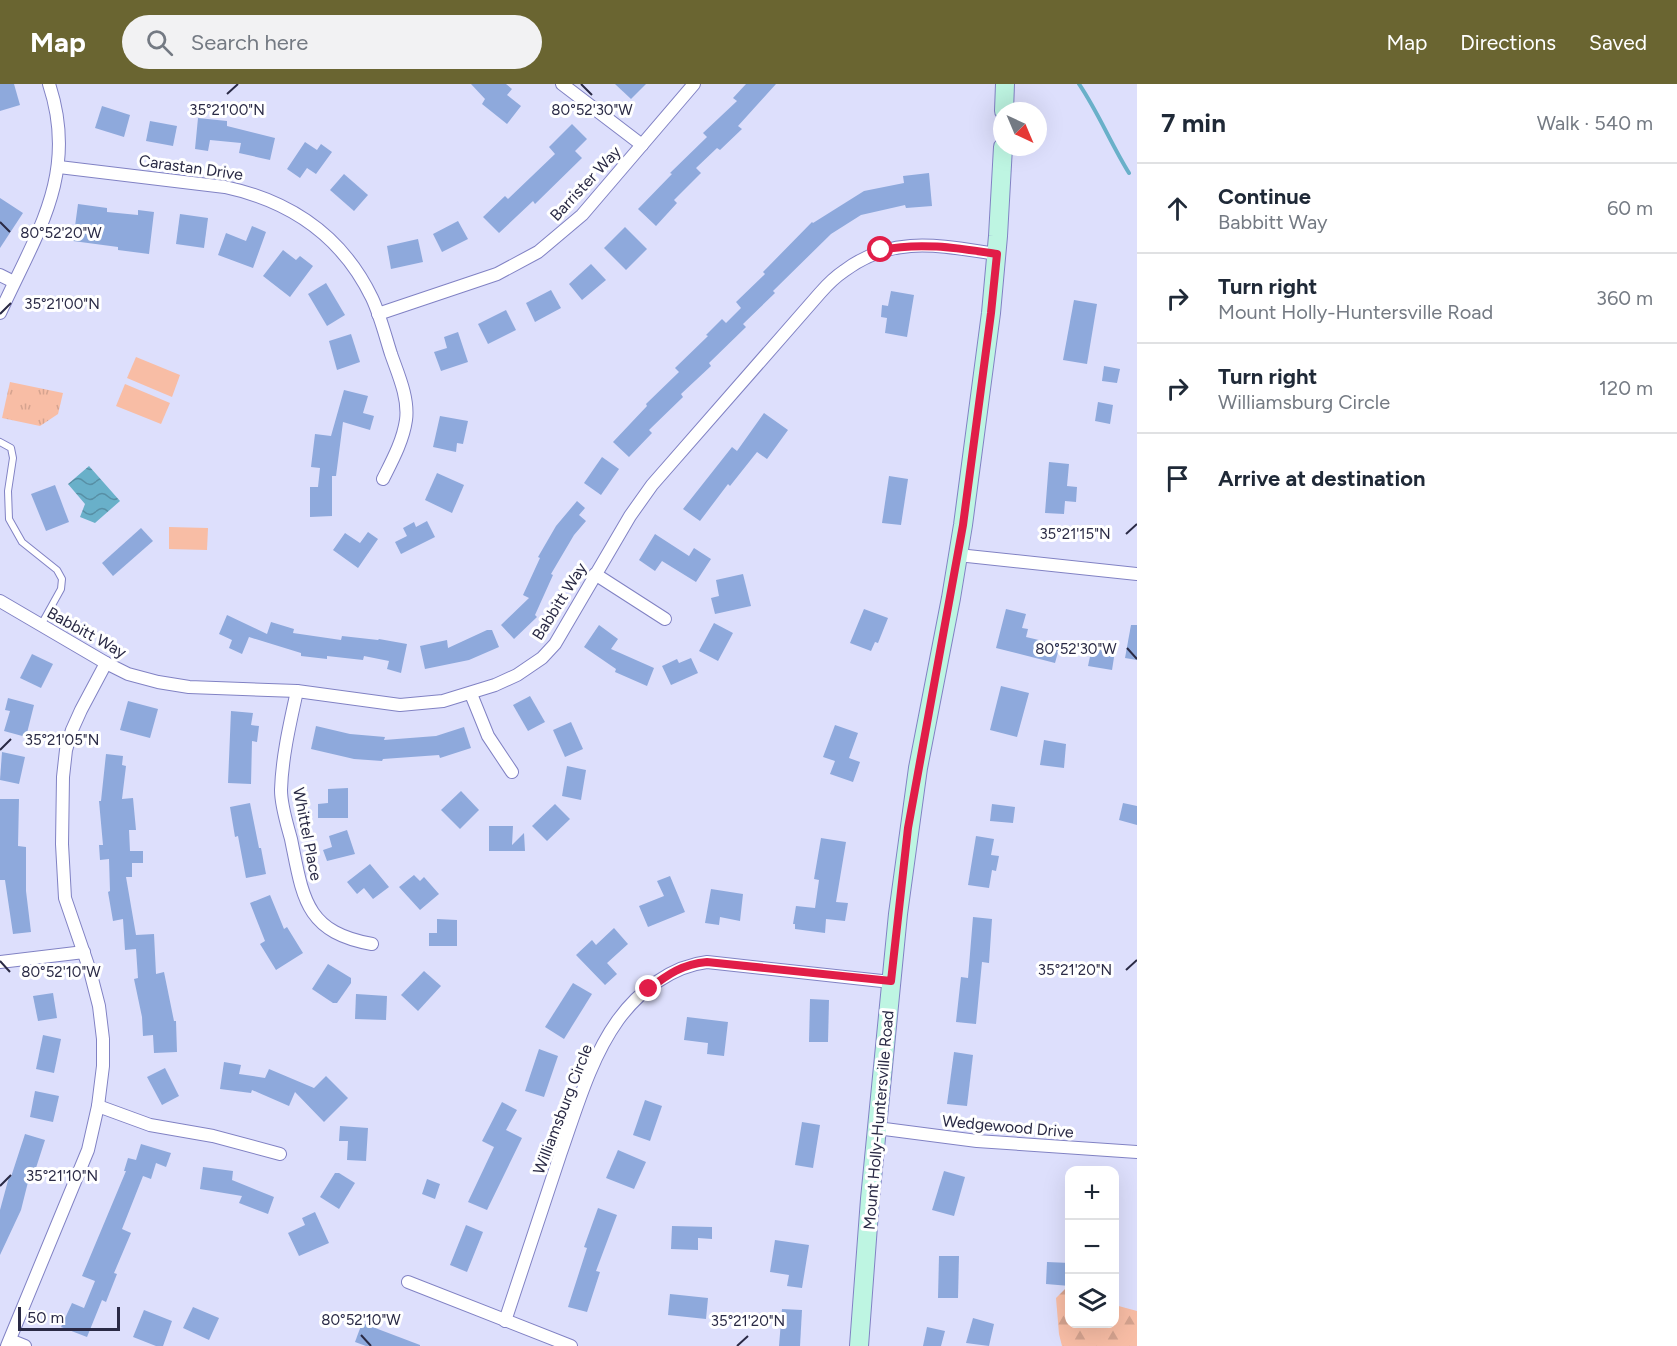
<!DOCTYPE html>
<html lang="en">
<head>
<meta charset="utf-8">
<style>
	:root { --surface:#fff; --page:#f2f2f3; --text:#1f2937; --muted:#747a83; --line:#e0e1e3; --accent:#6a6531 }
	body { margin:0; font-family:Figtree,sans-serif; background:var(--page); color:var(--text) }
	.controls { position:absolute; right:18px; bottom:18px; display:grid; overflow:hidden; border-radius:12px; box-shadow:0 6px 24px #0002 }
	.controls button { width:54px; height:54px; display:grid; place-items:center; padding:0; border:0; border-bottom:2px solid var(--line); background:var(--surface); color:var(--text); font:30px sans-serif }
	.compass { position:absolute; left:993px; top:18px; width:54px; height:54px; border-radius:50%; background:var(--surface); box-shadow:0 6px 24px #0002; rotate:136deg }
	.scale { position:absolute; left:18px; bottom:15px; width:102px; box-sizing:border-box; padding-left:6px; border:3px solid #2a2a45; border-top:0; font-size:16px; line-height:21px; white-space:nowrap; color:#2a2a45; -webkit-text-stroke:4px #fff; paint-order:stroke }
	.stop { position:absolute; width:18px; height:18px; margin:-14px; border:4px solid #e11d48; border-radius:50%; background:#fff }
	.stop.end { background:#e11d48; border-color:#fff; box-shadow:0 2px 6px #0008 }
	.list { margin:0; padding:0; list-style:none }
	h2 { display:flex; justify-content:space-between; align-items:center; height:78px; margin:0; padding:0 24px; font-size:26px }
	h2 small { font-size:20px; font-weight:400; color:var(--muted) }
	.list li { display:grid; grid-template-columns:39px 1fr auto; gap:18px; align-items:center; box-sizing:border-box; height:90px; padding:0 24px; border-top:2px solid var(--line) }
	.list b { display:block; font-size:22px; white-space:nowrap }
	.list p { margin:0; font-size:20px; white-space:nowrap; color:var(--muted) }
	.list em { font-size:20px; font-style:normal; color:var(--muted) }
	.icon { flex:none; width:33px; height:33px; fill:none; stroke:currentColor; stroke-width:2; stroke-linecap:round; stroke-linejoin:round }
	.map { position:relative; flex:none; width:1137px; height:1262px; overflow:hidden }
	header { display:flex; align-items:center; gap:36px; box-sizing:border-box; height:84px; padding:0 30px; background:var(--accent); color:#fff }
	header strong { font-size:28px }
	nav { display:flex; gap:33px; margin-inline-start:auto; font-size:21px }
	.search { width:420px; height:54px; background:var(--page); display:flex; align-items:center; gap:15px; box-sizing:border-box; padding:0 21px; border-radius:33px; color:var(--muted); font-size:22px }
	main { display:flex }
	aside { flex:1; background:var(--surface) }
	.map>svg:first-child { display:block }
	.forest { fill:url(#forest-firs) }
	.park { fill:url(#park-tufts) }
	.garden { fill:#f8bda5 }
	.water { fill:url(#water-waves) }
	.lines { fill:none; stroke-linecap:round; stroke-linejoin:round }
	.stream { stroke:#69b0c9; stroke-width:4 }
	.building { fill:#8ea9dc }
	.lane-casing { stroke:#8182c4; stroke-width:8 }
	.street-casing { stroke:#8182c4; stroke-width:14 }
	.secondary-casing { stroke:#8182c4; stroke-width:20 }
	.lane { stroke:#fff; stroke-width:6 }
	.street { stroke:#fff; stroke-width:12 }
	.secondary { stroke:#bef5e2; stroke-width:18 }
	.route { stroke:#e11d48; stroke-width:8 }
	.ticks { fill:none; stroke:#2a2a45; stroke-width:2 }
	.labels { text-anchor:middle; stroke-width:6; stroke-linejoin:round; paint-order:stroke }
	.street-label { font-size:16px; fill:#2a2a45; stroke:#fff }
	.ticks-label { font-size:15px; text-anchor:middle; fill:#2a2a45; stroke:#fff; stroke-width:6; stroke-linejoin:round; paint-order:stroke }
</style>
</head>
<body>
<header>
<strong>Map</strong>
<div class="search"><svg class="icon" aria-label="search" viewBox="0 0 24 24"><circle cx="10" cy="10" r="6"/><path d="M15 15l6 6"/></svg>Search here</div>
<nav><a>Map</a><a>Directions</a><a>Saved</a></nav>
</header>
<main>
<div class="map">
<svg width="1137" height="1262" viewBox="0 0 1137 1262">
	<defs>
		<pattern id="forest-firs" width="22" height="20" patternUnits="userSpaceOnUse" patternTransform="scale(1.5)"><rect width="22" height="20" fill="#f8bda5"/><path d="M5 1l3.5 6h-7zM16 11l3.5 6h-7z" fill="#d5a38f"/></pattern>
		<pattern id="park-tufts" width="24" height="20" patternUnits="userSpaceOnUse" patternTransform="scale(1.5)"><rect width="24" height="20" fill="#f8bda5"/><path d="M3 7l-1-3M5 7V3M7 7l1-3M15 17l-1-3M17 17v-4M19 17l1-3" fill="none" stroke="#d5a38f"/></pattern>
		<pattern id="water-waves" width="16" height="10" patternUnits="userSpaceOnUse" patternTransform="scale(1.5)"><rect width="16" height="10" fill="#69b0c9"/><path d="M0 5q4-4 8 0t8 0" fill="none" stroke="#578fa5"/></pattern>
	</defs>
	<rect width="100%" height="100%" fill="#dddffc"/>
	<polygon class="forest" points="1069,1201 1070,1240 1114,1240 1115,1221 1137,1227 1137,1262 1062,1262 1059,1250 1056,1214"/>
	<polygon class="park" points="10,298 63,309 58,330 40,342 2,334"/>
	<g class="garden">
		<polygon points="136,273 180,291 172,313 127,294"/>
		<polygon points="125,300 170,319 161,340 116,322"/>
		<polygon points="169,443 208,444 207,466 169,465"/>
	</g>
	<polygon class="water" points="89,382 120,417 95,439 80,433 85,420 68,400"/>
	<g class="lines">
		<path class="stream" d="M1079,0C1098,28 1111,60 1129,89"/>
	</g>
	<g class="building">
		<polygon points="0,0 14,0 20,21 0,27"/>
		<polygon points="471,0 506,0 512,5 507,11 521,22 507,40 482,20 485,15"/>
		<polygon points="615,0 646,0 631,15"/>
		<polygon points="746,0 776,0 738,42 742,45 720,66 717,64 696,84 701,89 674,116 677,119 656,142 638,125 672,90 670,89 707,53 703,49 737,17 733,14"/>
		<polygon points="102,22 130,31 124,53 95,44"/>
		<polygon points="198,34 227,37 227,42 275,54 270,76 239,69 241,59 210,56 208,67 195,65"/>
		<polygon points="150,37 177,42 173,62 146,57"/>
		<polygon points="572,40 587,55 575,67 582,74 535,120 533,117 499,149 483,133 505,112 508,115 555,70 549,63"/>
		<polygon points="305,58 317,66 321,60 332,68 316,90 307,84 300,94 287,85"/>
		<polygon points="929,89 932,122 906,124 905,121 861,131 831,150 773,207 775,209 743,240 746,243 709,279 711,282 681,310 683,313 649,346 652,349 629,373 613,358 647,322 646,320 679,288 675,284 708,252 706,251 722,235 726,239 741,224 736,218 765,190 763,188 812,138 813,139 864,107 904,99 903,92"/>
		<polygon points="344,90 368,111 354,127 330,106"/>
		<polygon points="0,114 23,129 0,164"/>
		<polygon points="78,120 107,124 107,128 138,131 138,126 154,128 149,170 118,166 118,163 73,157"/>
		<polygon points="180,130 208,134 204,164 176,160"/>
		<polygon points="458,137 468,155 442,168 433,150"/>
		<polygon points="252,142 266,148 253,184 218,171 226,149 246,157"/>
		<polygon points="625,143 647,165 626,186 604,164"/>
		<polygon points="418,155 423,178 391,185 387,162"/>
		<polygon points="283,166 296,176 300,172 313,182 290,213 263,192"/>
		<polygon points="591,180 606,196 582,216 569,200"/>
		<polygon points="326,199 345,231 327,242 308,210"/>
		<polygon points="551,206 561,224 535,238 526,219"/>
		<polygon points="891,207 914,211 907,253 885,249 887,234 881,233 882,221 888,222"/>
		<polygon points="1074,216 1097,220 1087,280 1063,276"/>
		<polygon points="506,226 516,246 488,260 478,240"/>
		<polygon points="458,248 468,278 441,287 434,268 447,264 444,253"/>
		<polygon points="351,250 360,278 337,286 329,257"/>
		<polygon points="1104,282 1120,285 1117,299 1102,297"/>
		<polygon points="344,306 368,312 363,329 374,332 370,346 343,338 336,392 332,392 332,432 310,433 310,403 318,403 320,384 311,383 315,350 331,352"/>
		<polygon points="1098,318 1113,321 1110,340 1095,337"/>
		<polygon points="764,329 788,346 767,375 757,368 730,402 728,400 700,437 683,425 732,363 737,367"/>
		<polygon points="440,332 468,337 463,360 457,359 456,368 433,363"/>
		<polygon points="602,373 619,385 601,411 584,399"/>
		<polygon points="1049,378 1069,380 1067,402 1077,403 1076,418 1065,417 1064,430 1045,429"/>
		<polygon points="437,389 464,401 452,429 425,416"/>
		<polygon points="889,392 908,395 901,441 882,439"/>
		<polygon points="55,401 69,438 46,447 31,410"/>
		<polygon points="577,417 585,424 579,431 586,437 574,451 551,490 553,491 535,531 537,533 514,555 501,541 529,514 523,511 540,474 538,473 556,442"/>
		<polygon points="427,437 435,453 401,470 395,458 407,452 403,444 414,438 416,443"/>
		<polygon points="141,444 153,457 113,492 102,479"/>
		<polygon points="368,448 378,455 358,484 333,466 345,449 360,459"/>
		<polygon points="655,450 689,472 694,464 711,475 696,498 662,477 655,487 639,476"/>
		<polygon points="743,490 751,522 715,530 711,514 719,512 716,496"/>
		<polygon points="864,525 888,534 878,559 875,558 871,567 850,559"/>
		<polygon points="1006,525 1026,530 1022,544 1028,545 1026,553 1060,561 1055,579 996,564"/>
		<polygon points="227,531 267,550 271,538 294,545 293,549 341,556 342,552 378,556 379,555 407,560 401,589 387,585 389,577 364,572 363,576 327,572 327,575 301,572 301,569 249,553 242,570 229,564 232,556 219,550"/>
		<polygon points="714,539 733,549 718,577 699,567"/>
		<polygon points="599,541 618,555 611,565 654,584 647,602 615,588 616,585 584,563"/>
		<polygon points="1131,541 1137,541 1137,576 1125,574"/>
		<polygon points="487,546 492,546 499,563 469,576 425,585 420,562 447,556 448,564"/>
		<polygon points="1092,563 1115,567 1112,586 1088,582"/>
		<polygon points="32,570 53,580 41,604 20,594"/>
		<polygon points="691,574 698,589 671,601 662,582 677,575 679,579"/>
		<polygon points="1001,602 1029,609 1017,653 990,646"/>
		<polygon points="530,612 545,638 528,647 513,621"/>
		<polygon points="8,614 34,621 26,653 4,647 10,627 5,626"/>
		<polygon points="128,617 158,625 150,654 120,646"/>
		<polygon points="231,627 253,629 251,641 259,642 257,658 252,657 251,700 228,699"/>
		<polygon points="571,638 583,665 565,673 553,646"/>
		<polygon points="835,641 858,649 849,674 860,678 853,698 830,690 835,677 823,673"/>
		<polygon points="316,642 350,650 385,653 384,656 436,652 464,643 471,664 440,674 439,671 383,675 382,677 354,675 311,665"/>
		<polygon points="1044,656 1066,660 1064,684 1040,681"/>
		<polygon points="2,668 25,673 19,700 0,696"/>
		<polygon points="106,670 123,672 122,681 126,682 122,715 133,714 136,746 129,746 130,767 143,767 143,779 132,779 132,793 126,793 136,851 154,850 156,890 164,888 174,937 176,937 177,968 154,969 153,951 143,952 142,933 134,895 138,894 136,865 125,866 123,835 113,837 108,808 110,807 109,775 100,776 99,761 103,761 99,717 101,717"/>
		<polygon points="567,682 586,686 581,716 562,712"/>
		<polygon points="348,704 348,734 318,734 318,720 328,719 328,705"/>
		<polygon points="461,707 479,726 460,745 441,726"/>
		<polygon points="0,715 19,715 18,762 26,763 26,807 31,848 13,850 5,796 0,796"/>
		<polygon points="250,719 259,764 261,764 266,790 246,794 238,752 235,753 230,723"/>
		<polygon points="1123,719 1137,722 1137,741 1119,736"/>
		<polygon points="555,720 570,735 547,757 532,742"/>
		<polygon points="992,720 1015,723 1013,739 990,737"/>
		<polygon points="489,742 513,742 512,761 524,749 525,767 489,767"/>
		<polygon points="347,746 355,770 327,777 323,766 332,763 329,752"/>
		<polygon points="976,752 994,755 991,771 999,772 996,787 992,786 989,804 968,801"/>
		<polygon points="821,754 846,758 836,818 848,819 845,837 826,835 825,849 795,845 795,840 793,840 796,822 815,824 819,796 814,795"/>
		<polygon points="370,780 389,803 373,815 364,804 357,810 347,798"/>
		<polygon points="414,791 420,797 424,793 439,810 420,826 399,803"/>
		<polygon points="670,792 685,828 648,843 639,822 664,812 657,797"/>
		<polygon points="711,805 743,810 740,837 720,833 719,841 705,839"/>
		<polygon points="270,811 284,845 287,843 303,869 276,886 260,860 265,857 250,819"/>
		<polygon points="973,833 992,835 989,879 982,878 976,940 956,938 961,893 968,894"/>
		<polygon points="437,835 457,836 457,862 429,862 429,849 437,849"/>
		<polygon points="614,844 628,860 607,879 617,890 605,901 576,871 592,856 596,861"/>
		<polygon points="328,880 351,894 351,899 337,919 333,919 312,905"/>
		<polygon points="424,887 441,902 418,927 401,911"/>
		<polygon points="573,899 592,910 564,955 545,943"/>
		<polygon points="53,909 57,934 38,937 33,912"/>
		<polygon points="356,910 387,912 386,936 355,935"/>
		<polygon points="810,915 829,916 828,958 809,958"/>
		<polygon points="687,933 728,938 724,972 707,970 708,959 684,956"/>
		<polygon points="43,951 61,955 54,989 36,985"/>
		<polygon points="539,965 558,972 544,1013 525,1007"/>
		<polygon points="954,968 973,971 967,1022 947,1020"/>
		<polygon points="224,978 241,981 239,990 265,994 269,985 314,1004 326,992 348,1014 324,1038 295,1008 289,1022 252,1006 251,1009 220,1005"/>
		<polygon points="165,984 179,1012 162,1021 147,993"/>
		<polygon points="35,1007 59,1012 53,1038 30,1033"/>
		<polygon points="645,1016 662,1022 650,1057 633,1051"/>
		<polygon points="502,1018 517,1026 506,1046 522,1054 487,1126 468,1118 494,1063 482,1057"/>
		<polygon points="802,1038 820,1041 813,1084 795,1081"/>
		<polygon points="340,1042 368,1044 366,1077 347,1076 348,1057 339,1057"/>
		<polygon points="25,1050 45,1056 35,1087 31,1086 21,1126 0,1171 0,1126 9,1093 11,1093"/>
		<polygon points="141,1060 171,1069 166,1083 156,1079 151,1095 143,1092 122,1145 131,1149 114,1189 117,1190 106,1218 102,1216 87,1253 61,1243 72,1219 84,1224 95,1197 82,1192 126,1087 124,1087 128,1074 136,1076"/>
		<polygon points="618,1066 646,1078 634,1105 606,1094"/>
		<polygon points="203,1083 233,1087 232,1096 274,1113 268,1130 239,1119 242,1112 200,1105"/>
		<polygon points="944,1087 965,1093 954,1132 932,1126"/>
		<polygon points="335,1089 339,1089 355,1099 339,1125 320,1113"/>
		<polygon points="427,1095 440,1100 435,1115 422,1110"/>
		<polygon points="598,1124 617,1131 596,1187 600,1188 587,1228 568,1223 587,1164 584,1163"/>
		<polygon points="315,1128 329,1159 299,1172 288,1149 305,1141 302,1134"/>
		<polygon points="466,1141 483,1148 467,1188 450,1181"/>
		<polygon points="672,1142 712,1143 712,1155 698,1154 698,1166 671,1165"/>
		<polygon points="775,1156 809,1161 802,1204 787,1202 789,1191 770,1188"/>
		<polygon points="939,1172 959,1172 958,1214 938,1214"/>
		<polygon points="1047,1178 1070,1179 1070,1202 1046,1200"/>
		<polygon points="670,1210 708,1214 706,1235 668,1231"/>
		<polygon points="193,1223 219,1234 209,1256 183,1244"/>
		<polygon points="782,1225 802,1226 800,1262 779,1262"/>
		<polygon points="144,1226 172,1237 163,1262 156,1262 133,1253"/>
		<polygon points="973,1234 994,1240 989,1262 966,1259"/>
		<polygon points="362,1239 420,1261 420,1262 366,1262 355,1258"/>
		<polygon points="927,1243 945,1247 941,1262 923,1262"/>
	</g>
	<g class="lines">
		<g class="lane-casing">
			<polyline id="lane" points="0,358 11,364 13,374 8,407 9,435 22,458 57,486 62,495 61,505 41,541"/>
		</g>
		<g class="street-casing">
			<g id="street">
				<polyline points="562,0 642,61"/>
				<path d="M59,83L225,103C290,117 342,152 372,214C380,231 385,251 391,270C398,290 409,314 406,336C403,357 392,377 383,395"/>
				<polyline points="0,191 14,198"/>
				<path d="M0,229C36,150 79,90 49,0"/>
				<polyline points="378,230 497,190 538,168 582,131 694,0"/>
				<polyline points="958,471 1137,490"/>
				<polyline points="595,490 665,535"/>
				<path d="M0,517L106,579L128,590L158,598L189,603L297,607L400,621L443,617L495,601L517,591L542,574L555,560L630,432L652,401L820,209C827,201 835,193 844,187C893,150 941,162 997,170"/>
				<path d="M297,607C290,639 282,673 281,706C281,722 287,740 291,755C303,814 305,848 372,860"/>
				<polyline points="471,610 488,652 512,688"/>
				<polyline points="0,878 84,868"/>
				<polyline points="98,1022 150,1041 213,1052 280,1070"/>
				<polyline points="877,1044 977,1057 1137,1068"/>
				<polyline points="408,1198 571,1262"/>
				<path d="M505,1237C524,1181 542,1126 560,1071C576,1026 590,975 618,936C639,907 672,882 707,878L891,898"/>
				<polyline points="10,1256 25,1262"/>
				<polyline points="7,1262 88,1066 98,1022 103,982 103,955 99,922 90,887 65,814 62,760 63,693 66,666 72,646 81,626 106,579"/>
			</g>
		</g>
		<g class="secondary-casing">
			<g id="secondary">
				<polyline points="1004,27 1005,0"/>
				<polyline points="859,1262 870,1115 898,830 918,684 951,514 963,441 991,229 998,152 1003,63"/>
			</g>
		</g>
		<use href="#lane" class="lane"/>
		<use href="#street" class="street"/>
		<use href="#secondary" class="secondary"/>
	</g>
	<g class="lines">
		<path class="route" d="M649,905C668,890 683,880 707,878L891,897L908,744L963,441L991,229L997,170C957,164 921,158 881,166"/>
	</g>
	<path class="ticks" d="M581,0L592,11M227,10L238,0M0,138L10,148M0,230L11,219M1126,450L1137,440M1127,564L1137,575M0,666L11,655M0,877L10,888M1126,886L1137,876M0,1102L11,1091M361,1251L371,1262M737,1262L748,1252"/>
	<g class="labels">
		<g class="street-label">
			<text transform="translate(191 83) rotate(8)" y="6">Carastan Drive</text>
			<text transform="translate(585 99) rotate(-47)" y="6">Barrister Way</text>
			<text transform="translate(559 517) rotate(-58)" y="6">Babbitt Way</text>
			<text transform="translate(87 548) rotate(29)" y="6">Babbitt Way</text>
			<text transform="translate(308 750) rotate(79)" y="6">Whittel Place</text>
			<text transform="translate(562 1025) rotate(-69)" y="6">Williamsburg Circle</text>
			<text transform="translate(878 1036) rotate(-85)" y="6">Mount Holly-Huntersville Road</text>
			<text transform="translate(1008 1042) rotate(5)" y="6">Wedgewood Drive</text>
		</g>
	</g>
	<g class="ticks-label">
		<text x="227" y="31">35°21'00"N</text>
		<text x="592" y="31">80°52'30"W</text>
		<text x="61" y="154">80°52'20"W</text>
		<text x="62" y="225">35°21'00"N</text>
		<text x="1075" y="455">35°21'15"N</text>
		<text x="1076" y="570">80°52'30"W</text>
		<text x="62" y="661">35°21'05"N</text>
		<text x="1075" y="891">35°21'20"N</text>
		<text x="61" y="893">80°52'10"W</text>
		<text x="62" y="1097">35°21'10"N</text>
		<text x="361" y="1241">80°52'10"W</text>
		<text x="748" y="1242">35°21'20"N</text>
	</g>
</svg>
<div class="controls">
<button>+</button>
<button>−</button>
<button><svg class="icon" aria-label="layers" viewBox="0 0 24 24"><path d="M12 4l9 5-9 5-9-5zM3 14l9 5 9-5"/></svg></button>
</div>
<svg class="compass" viewBox="-18 -18 36 36"><path d="M0-13l5 13h-10z" fill="#e53935"/><path d="M0 13l5-13h-10z" fill="#747a83"/></svg>
<div class="scale">50 m</div>
<div class="stop" style="left:881px;top:166px"></div>
<div class="stop end" style="left:649px;top:905px"></div>
</div>
<aside>
<h2>7 min<small>Walk · 540 m</small></h2>
<ul class="list">
<li><svg class="icon" aria-label="ahead" viewBox="0 0 24 24"><path d="M12 20V5M6 11l6-6 6 6"/></svg><div><b>Continue</b><p>Babbitt Way</p></div><em>60 m</em></li>
<li><svg class="icon" aria-label="right" viewBox="0 0 24 24"><path d="M7 20v-9h11M14 6l5 5-5 5"/></svg><div><b>Turn right</b><p>Mount Holly-Huntersville Road</p></div><em>360 m</em></li>
<li><svg class="icon" aria-label="right" viewBox="0 0 24 24"><path d="M7 20v-9h11M14 6l5 5-5 5"/></svg><div><b>Turn right</b><p>Williamsburg Circle</p></div><em>120 m</em></li>
<li><svg class="icon" aria-label="arrive" viewBox="0 0 24 24"><path d="M6 21V4h12l-3 4 3 4H6"/></svg><div><b>Arrive at destination</b></div></li>
</ul>
</aside>
</main>
</body>
</html>
